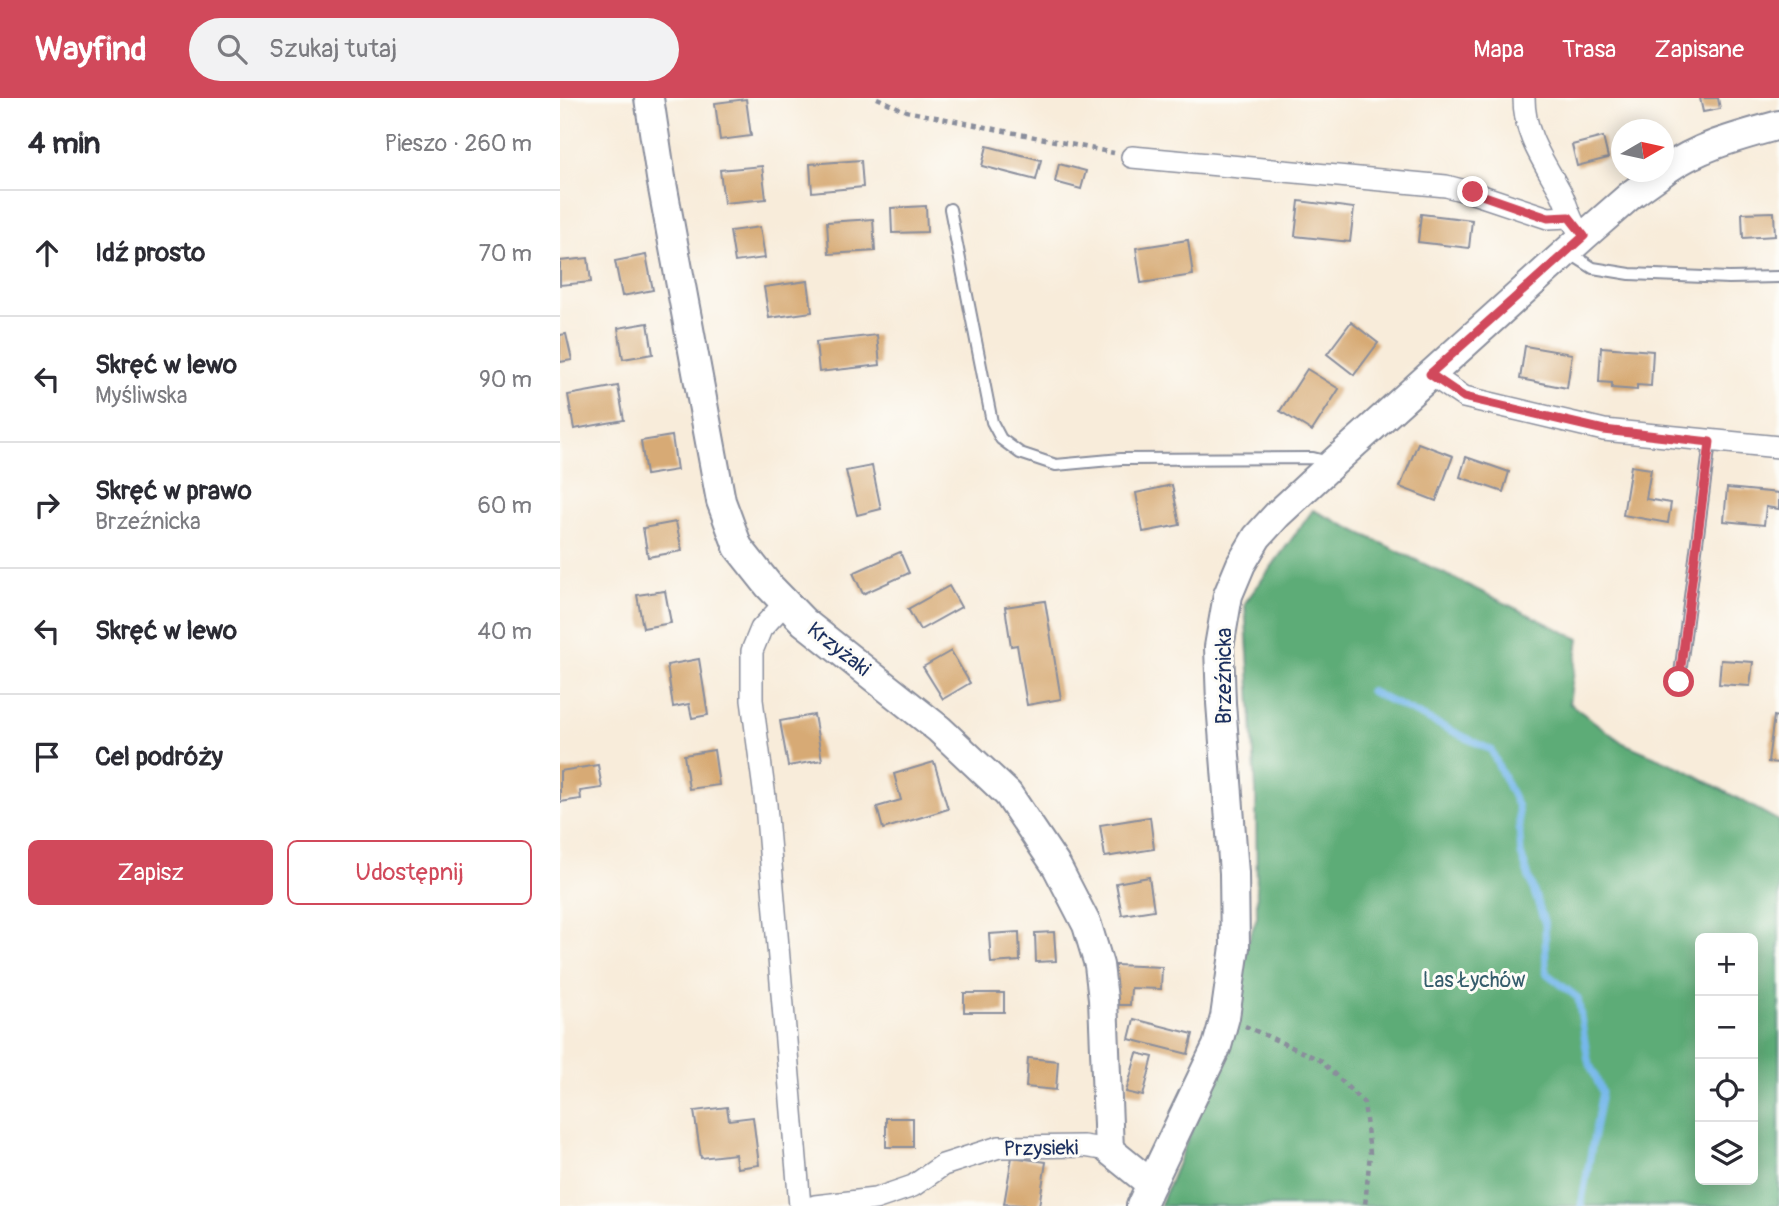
<!DOCTYPE html>
<html lang="pl">
<head>
<meta charset="utf-8">
<style>
	:root { --surface:#fff; --page:#f2f2f3; --text:#2b2b33; --muted:#7c7c81; --line:#e1e1e2; --accent:#d1495b }
	body { margin:0; font-family:Pangolin,sans-serif; background:var(--page); color:var(--text) }
	.controls { position:absolute; right:21px; bottom:21px; display:grid; overflow:hidden; border-radius:10px; box-shadow:0 4px 18px #0003 }
	.controls button { width:63px; height:63px; display:grid; place-items:center; padding:0; border:0; border-bottom:2px solid var(--line); background:var(--surface); color:var(--text); font:35px sans-serif }
	.compass { position:absolute; left:1051px; top:21px; width:63px; height:63px; border-radius:50%; background:var(--surface); box-shadow:0 4px 18px #0003; rotate:81deg }
	.stop { position:absolute; width:21px; height:21px; margin:-16px; border:5px solid #d1495b; border-radius:50%; background:#fff }
	.stop.end { background:#d1495b; border-color:#fff; box-shadow:0 2px 7px #0008 }
	.list { margin:0; padding:0; list-style:none }
	h2 { display:flex; justify-content:space-between; align-items:center; height:91px; margin:0; padding:0 28px; font-size:30px }
	h2 small { font-size:23px; font-weight:400; color:var(--muted) }
	.list li { display:grid; grid-template-columns:46px 1fr auto; gap:21px; align-items:center; box-sizing:border-box; height:126px; padding:0 28px; border-top:2px solid var(--line) }
	.list b { display:block; font-size:26px; white-space:nowrap }
	.list p { margin:0; font-size:23px; white-space:nowrap; color:var(--muted) }
	.list em { font-size:23px; font-style:normal; color:var(--muted) }
	.actions { display:flex; gap:14px; padding:21px 28px }
	.actions a { flex:1; padding:16px 0; border:2px solid var(--accent); border-radius:10px; text-align:center; font-size:24px; color:var(--accent) }
	.actions .main { background:var(--accent); color:#fff }
	.icon { flex:none; width:38px; height:38px; fill:none; stroke:currentColor; stroke-width:2; stroke-linecap:round; stroke-linejoin:round }
	.map { position:relative; flex:none; width:1219px; height:1108px; overflow:hidden }
	header { display:flex; align-items:center; gap:42px; box-sizing:border-box; height:98px; padding:0 35px; background:var(--accent); color:#fff }
	header strong { font-size:33px }
	nav { display:flex; gap:38px; margin-inline-start:auto; font-size:24px }
	.search { width:490px; height:63px; background:var(--page); display:flex; align-items:center; gap:18px; box-sizing:border-box; padding:0 24px; border-radius:38px; color:var(--muted); font-size:26px }
	main { display:flex }
	aside { flex:1; background:var(--surface) }
	.map>svg:first-child { display:block }
	.forest { fill:#5dac77; stroke:#3c6e6a; stroke-width:2; fill-rule:evenodd }
	.lines { fill:none; stroke-linecap:round; stroke-linejoin:round }
	.stream { stroke:#76b8eb; stroke-width:7 }
	.building { fill:#d7aa74 }
	.lane-casing { stroke:#8a8e9c; stroke-width:14 }
	.street-casing { stroke:#8a8e9c; stroke-width:24 }
	.secondary-casing { stroke:#8a8e9c; stroke-width:32 }
	.path { stroke:#8a8e9c; stroke-width:4.5; stroke-dasharray:5 5; stroke-linecap:butt }
	.lane { stroke:#fff; stroke-width:10 }
	.street { stroke:#fff; stroke-width:21 }
	.secondary { stroke:#fff; stroke-width:28 }
	.route { stroke:#d1495b; stroke-width:9 }
	.labels { text-anchor:middle; stroke-width:6; stroke-linejoin:round; paint-order:stroke }
	.street-label { font-size:21px; fill:#1b2f5e; stroke:#fdfcf7 }
	.park-label { font-size:21px; fill:#355d6c; stroke:#fdfcf7 }
</style>
</head>
<body>
<header>
<strong>Wayfind</strong>
<div class="search"><svg class="icon" aria-label="search" viewBox="0 0 24 24"><circle cx="10" cy="10" r="6"/><path d="M15 15l6 6"/></svg>Szukaj tutaj</div>
<nav><a>Mapa</a><a>Trasa</a><a>Zapisane</a></nav>
</header>
<main>
<aside>
<h2>4 min<small>Pieszo · 260 m</small></h2>
<ul class="list">
<li><svg class="icon" aria-label="ahead" viewBox="0 0 24 24"><path d="M12 20V5M6 11l6-6 6 6"/></svg><div><b>Idź prosto</b></div><em>70 m</em></li>
<li><svg class="icon" aria-label="left" viewBox="0 0 24 24"><path d="M17 20v-9H6M10 6l-5 5 5 5"/></svg><div><b>Skręć w lewo</b><p>Myśliwska</p></div><em>90 m</em></li>
<li><svg class="icon" aria-label="right" viewBox="0 0 24 24"><path d="M7 20v-9h11M14 6l5 5-5 5"/></svg><div><b>Skręć w prawo</b><p>Brzeźnicka</p></div><em>60 m</em></li>
<li><svg class="icon" aria-label="left" viewBox="0 0 24 24"><path d="M17 20v-9H6M10 6l-5 5 5 5"/></svg><div><b>Skręć w lewo</b></div><em>40 m</em></li>
<li><svg class="icon" aria-label="arrive" viewBox="0 0 24 24"><path d="M6 21V4h12l-3 4 3 4H6"/></svg><div><b>Cel podróży</b></div></li>
</ul>
<div class="actions"><a class="main">Zapisz</a><a>Udostępnij</a></div>
</aside>
<div class="map">
<svg width="1219" height="1108" viewBox="0 0 1219 1108">
	<rect width="100%" height="100%" fill="#fdfcf7"/>
	<filter id="ink" filterUnits="userSpaceOnUse"><feTurbulence type="fractalNoise" baseFrequency=".0143" numOctaves="2"/><feDisplacementMap in="SourceGraphic" scale="14" xChannelSelector="R" yChannelSelector="G"/><feConvolveMatrix kernelMatrix="1 2 1 2 8 2 1 2 1" color-interpolation-filters="sRGB"/></filter>
	<filter id="wash" filterUnits="userSpaceOnUse"><feTurbulence type="fractalNoise" baseFrequency=".00686" numOctaves="4" result="noise"/><feDisplacementMap in="SourceGraphic" scale="28" xChannelSelector="R" yChannelSelector="G"/><feGaussianBlur stdDeviation="1.57" result="paint"/><feColorMatrix in="noise" values="0 0 0 0 0 0 0 0 0 0 0 0 0 0 0 0 0 1.4 0 .05"/><feComposite in="paint" operator="in"/></filter>
	<g filter="url(#wash)">
		<rect width="100%" height="100%" fill="#f8ecda"/>
		<path class="forest" d="M753,412L1019,541L1009,605L1063,645L1126,672L1219,723V1108H600L666,949L682,860L697,819L696,692L685,505ZM1140,840H1193V1082H1140Z"/>
		<g class="lines">
			<polyline class="stream" points="810,593 931,652 958,709 961,756 985,826 986,875 1018,900 1028,962 1042,994 1021,1108"/>
		</g>
		<g id="blocks">
			<g class="building">
				<polygon points="1140,0 1158,0 1160,11 1143,14"/>
				<polygon points="186,1 191,38 160,42 155,5"/>
				<polygon points="1043,39 1048,60 1017,68 1012,47"/>
				<polygon points="427,48 481,62 476,82 422,68"/>
				<polygon points="301,62 303,89 252,94 250,66"/>
				<polygon points="499,66 526,73 521,91 495,84"/>
				<polygon points="202,68 206,101 164,105 160,72"/>
				<polygon points="739,103 794,110 790,144 735,138"/>
				<polygon points="366,108 367,134 332,135 331,110"/>
				<polygon points="1214,114 1215,138 1183,140 1182,115"/>
				<polygon points="861,116 912,122 909,150 858,144"/>
				<polygon points="313,121 315,153 269,156 267,124"/>
				<polygon points="200,129 205,160 175,164 170,133"/>
				<polygon points="628,142 633,177 581,185 576,150"/>
				<polygon points="86,157 93,192 62,198 55,163"/>
				<polygon points="28,160 31,184 0,187 0,163"/>
				<polygon points="248,183 252,214 209,220 204,189"/>
				<polygon points="791,224 818,245 794,277 767,256"/>
				<polygon points="88,225 93,256 63,261 58,230"/>
				<polygon points="6,236 12,262 0,264 0,237"/>
				<polygon points="317,237 320,267 259,274 256,244"/>
				<polygon points="965,248 1012,256 1007,290 960,281"/>
				<polygon points="1041,249 1093,253 1091,288 1077,287 1077,292 1052,290 1052,285 1039,284"/>
				<polygon points="747,271 779,291 752,333 720,313"/>
				<polygon points="58,288 64,322 14,331 8,297"/>
				<polygon points="112,338 117,372 86,377 81,343"/>
				<polygon points="858,345 893,358 876,403 840,389"/>
				<polygon points="906,359 949,374 943,394 900,379"/>
				<polygon points="312,368 321,411 297,417 286,373"/>
				<polygon points="1071,368 1091,371 1086,401 1111,405 1108,425 1063,417"/>
				<polygon points="612,387 620,427 583,434 576,395"/>
				<polygon points="1167,390 1219,395 1219,411 1206,409 1204,427 1164,423"/>
				<polygon points="116,424 122,453 88,459 83,430"/>
				<polygon points="340,454 349,475 303,496 293,475"/>
				<polygon points="389,488 401,509 360,532 348,511"/>
				<polygon points="105,493 111,525 83,530 77,497"/>
				<polygon points="485,503 501,601 467,607 457,547 451,548 445,509"/>
				<polygon points="391,553 410,585 383,601 363,569"/>
				<polygon points="139,561 148,617 132,620 129,606 113,609 107,567"/>
				<polygon points="1161,562 1193,564 1190,588 1159,586"/>
				<polygon points="254,617 262,662 228,668 220,623"/>
				<polygon points="1214,618 1219,619 1219,665 1208,664"/>
				<polygon points="154,652 159,687 129,691 124,657"/>
				<polygon points="374,664 388,711 323,731 317,709 341,702 334,676"/>
				<polygon points="38,667 42,690 20,693 21,701 0,704 0,673"/>
				<polygon points="590,719 594,751 545,759 540,727"/>
				<polygon points="589,779 594,812 562,817 556,785"/>
				<polygon points="459,834 460,863 431,865 429,836"/>
				<polygon points="494,834 496,863 476,864 475,835"/>
				<polygon points="555,867 602,869 601,891 571,890 570,907 554,907"/>
				<rect x="404" y="895" width="40" height="19"/>
				<polygon points="574,921 633,936 628,956 569,941"/>
				<polygon points="577,955 593,959 583,998 566,994"/>
				<polygon points="468,960 498,963 496,992 466,989"/>
				<polygon points="167,1009 169,1022 193,1019 199,1067 177,1070 175,1056 141,1060 134,1013"/>
				<rect x="326" y="1020" width="27" height="29"/>
				<polygon points="452,1059 486,1064 479,1108 444,1106"/>
			</g>
		</g>
	</g>
	<g filter="url(#ink)">
		<use href="#blocks" fill-opacity="0" stroke="#8a8e9c" stroke-width="2"/>
		<g class="lines">
			<g class="lane-casing">
				<g id="lane">
					<polyline points="390,111 432,324 441,341 460,355 496,367 561,361 753,360 769,364"/>
					<polyline points="1008,154 1033,170 1070,176 1169,180 1219,179"/>
					<polyline points="1119,584 1150,344"/>
				</g>
			</g>
			<g class="street-casing">
				<g id="street">
					<path d="M964,0C964,37 983,62 1000,93C1007,105 1008,117 1016,129"/>
					<polyline points="572,59 886,88 913,95 988,120 1009,119"/>
					<polyline points="870,276 904,299 1044,332 1219,349"/>
					<polyline points="225,505 201,531 192,553 192,602 206,707 240,1108"/>
					<polyline points="255,1108 315,1101 353,1088 383,1067 439,1049 523,1048 549,1052"/>
				</g>
			</g>
			<g class="secondary-casing">
				<g id="secondary">
					<polyline points="89,0 101,80 161,403 178,449 209,488 244,524 379,631 448,696 497,769 527,827 539,867 543,901 549,1052 591,1086 581,1108"/>
					<path d="M1104,73C1137,49 1179,38 1219,27"/>
					<polyline points="591,1086 657,948 665,919 675,849 674,775 661,605 659,549 668,497 681,466 697,439 717,417 773,365 1024,138 1072,96 1103,74"/>
				</g>
			</g>
			<g class="path">
				<polyline points="317,0 346,13 554,55"/>
				<polyline points="685,928 760,962 804,1005 810,1055 805,1108"/>
			</g>
			<use href="#lane" class="lane"/>
			<use href="#street" class="street"/>
			<use href="#secondary" class="secondary"/>
		</g>
	</g>
	<g class="lines" filter="url(#ink)">
		<polyline class="route" points="913,94 988,120 1009,119 1024,138 870,276 904,299 1044,332 1150,344 1119,584"/>
	</g>
	<g class="labels">
		<g class="street-label">
			<text transform="translate(279 551) rotate(38)" y="7">Krzyżaki</text>
			<text transform="translate(664 578) rotate(-90)" y="7">Brzeźnicka</text>
			<text transform="translate(481 1050) rotate(-1)" y="7">Przysieki</text>
		</g>
		<g class="park-label">
			<text x="914" y="889">Las Łychów</text>
		</g>
	</g>
</svg>
<div class="controls">
<button>+</button>
<button>−</button>
<button><svg class="icon" aria-label="locate" viewBox="0 0 24 24"><circle cx="12" cy="12" r="6"/><path d="M12 2v4M12 18v4M2 12h4M18 12h4"/></svg></button>
<button><svg class="icon" aria-label="layers" viewBox="0 0 24 24"><path d="M12 4l9 5-9 5-9-5zM3 14l9 5 9-5"/></svg></button>
</div>
<svg class="compass" viewBox="-18 -18 36 36"><path d="M0-13l5 13h-10z" fill="#e53935"/><path d="M0 13l5-13h-10z" fill="#7c7c81"/></svg>
<div class="stop" style="left:1119px;top:584px"></div>
<div class="stop end" style="left:913px;top:94px"></div>
</div>
</main>
</body>
</html>
